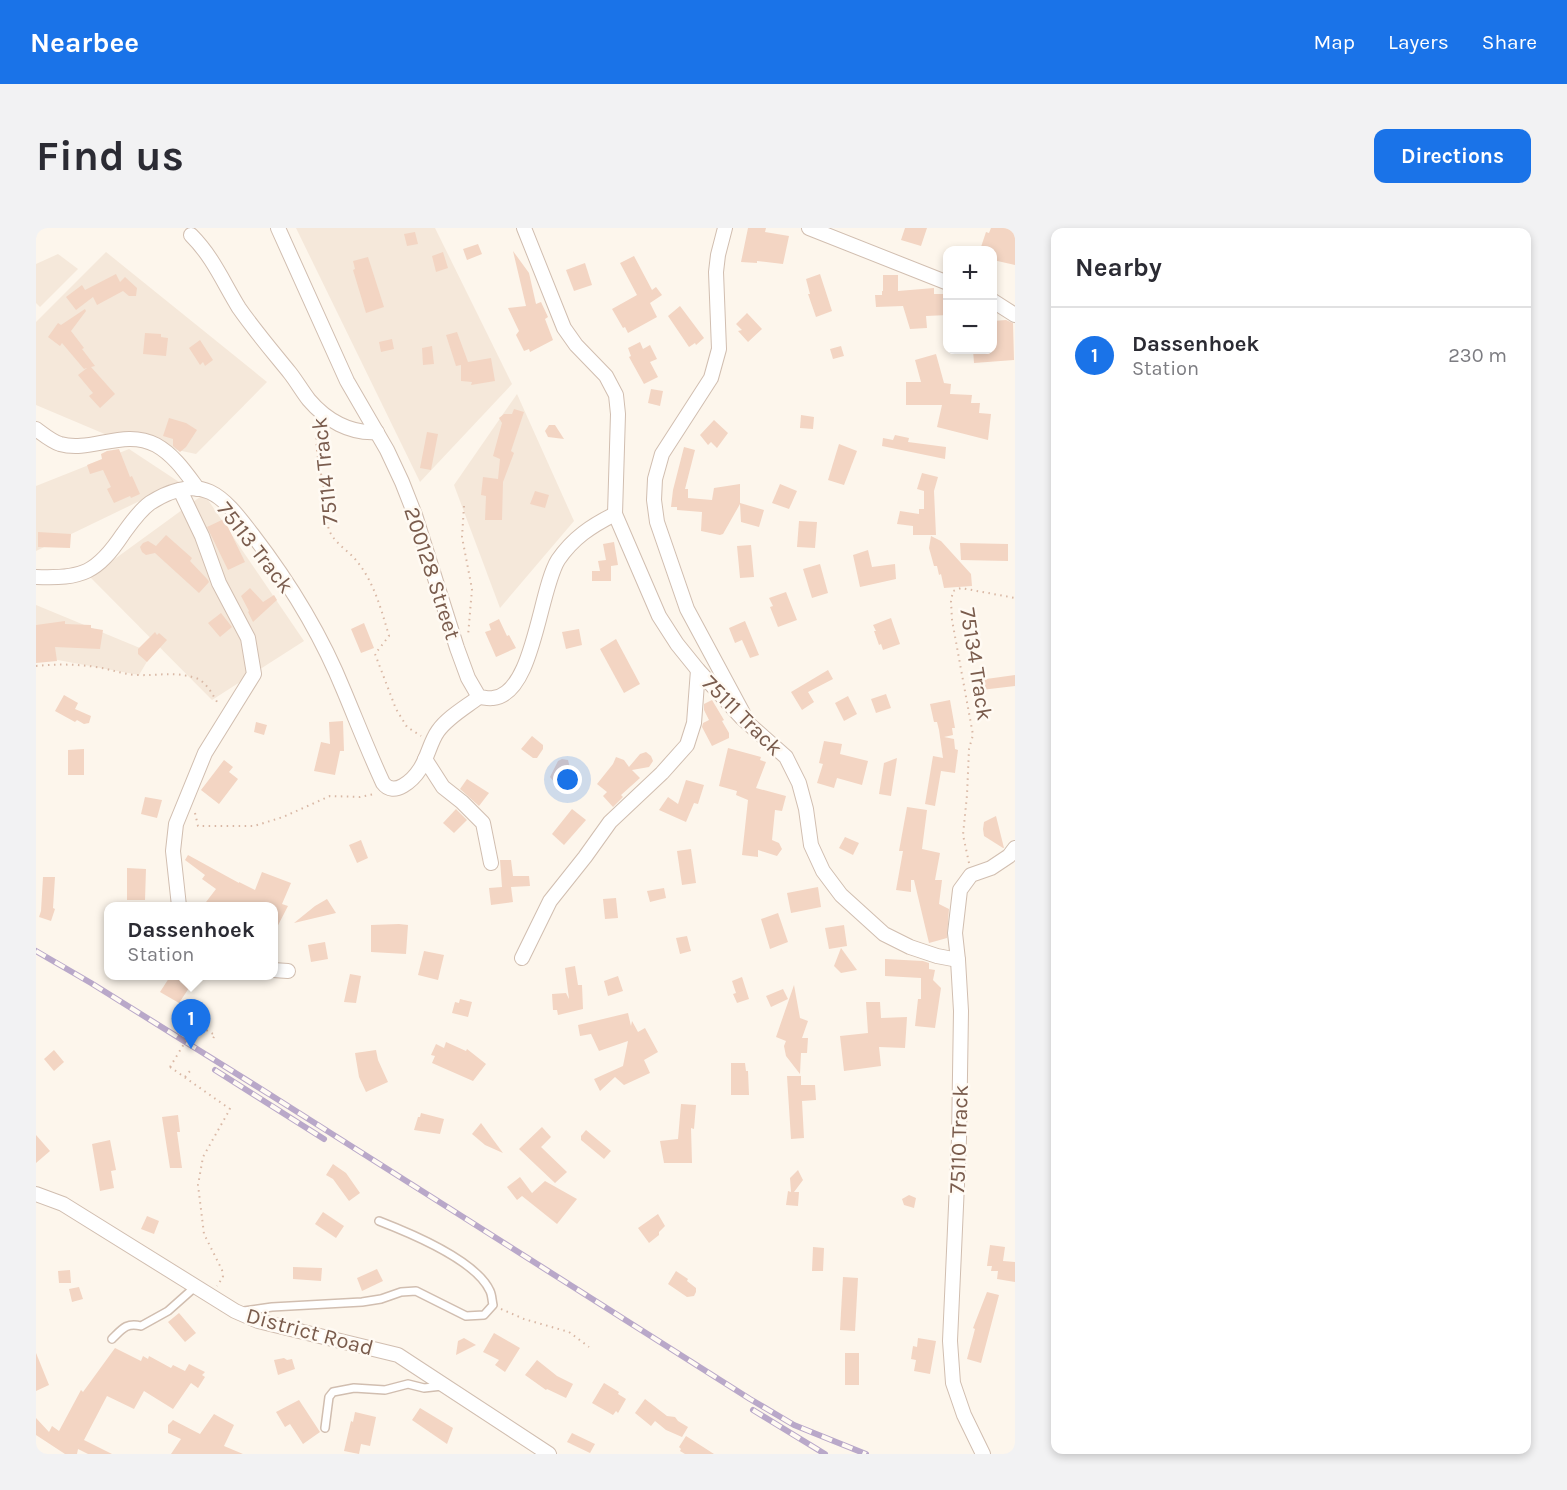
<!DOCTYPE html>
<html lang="en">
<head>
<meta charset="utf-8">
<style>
	:root { --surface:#fff; --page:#f2f2f3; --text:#2b2b33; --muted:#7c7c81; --line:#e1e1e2; --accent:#1a73e8 }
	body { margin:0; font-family:Karla,sans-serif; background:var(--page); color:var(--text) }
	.controls { position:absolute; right:18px; top:18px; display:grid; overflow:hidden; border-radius:12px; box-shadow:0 3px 9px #0003 }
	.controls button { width:54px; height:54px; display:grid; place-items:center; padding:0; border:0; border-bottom:2px solid var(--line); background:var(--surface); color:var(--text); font:30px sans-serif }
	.you { position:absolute; left:532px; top:552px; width:21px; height:21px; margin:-15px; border:4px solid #fff; border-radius:50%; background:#1a73e8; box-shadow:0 0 0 9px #1a73e833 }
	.badge { display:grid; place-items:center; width:39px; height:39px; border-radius:50%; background:var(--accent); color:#fff; font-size:20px; font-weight:700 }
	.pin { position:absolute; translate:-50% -50px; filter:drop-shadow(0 2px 3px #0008) }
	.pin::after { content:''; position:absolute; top:32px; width:21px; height:18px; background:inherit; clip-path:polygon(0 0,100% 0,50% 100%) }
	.popup { position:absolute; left:68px; top:674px; width:174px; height:78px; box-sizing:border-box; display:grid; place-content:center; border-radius:12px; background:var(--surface); filter:drop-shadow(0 2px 4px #0005); font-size:20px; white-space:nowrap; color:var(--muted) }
	.popup b { font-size:22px; color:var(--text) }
	.popup::after { content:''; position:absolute; left:50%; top:100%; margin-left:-12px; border:12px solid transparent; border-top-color:var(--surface) }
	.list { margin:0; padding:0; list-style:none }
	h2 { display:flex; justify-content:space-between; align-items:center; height:78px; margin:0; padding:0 24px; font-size:26px }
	h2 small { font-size:20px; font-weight:400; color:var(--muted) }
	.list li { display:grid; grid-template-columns:39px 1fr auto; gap:18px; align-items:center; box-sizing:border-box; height:96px; padding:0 24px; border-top:2px solid var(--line) }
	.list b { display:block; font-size:22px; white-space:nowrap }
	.list p { margin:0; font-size:20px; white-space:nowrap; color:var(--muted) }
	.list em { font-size:20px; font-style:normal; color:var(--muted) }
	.map { position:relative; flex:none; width:979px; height:1226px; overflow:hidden; border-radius:12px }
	header { display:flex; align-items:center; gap:36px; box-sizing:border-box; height:84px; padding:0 30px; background:var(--accent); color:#fff }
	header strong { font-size:28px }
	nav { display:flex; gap:33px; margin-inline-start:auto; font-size:21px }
	.intro { display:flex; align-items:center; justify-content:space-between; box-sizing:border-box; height:144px; padding:0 36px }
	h1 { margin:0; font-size:42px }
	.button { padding:15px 27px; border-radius:12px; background:var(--accent); color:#fff; font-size:21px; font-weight:700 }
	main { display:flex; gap:36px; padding:0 36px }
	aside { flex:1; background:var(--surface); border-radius:12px; box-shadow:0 3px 9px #0003 }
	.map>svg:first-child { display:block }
	.residential { fill:#f5e8da }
	.building { fill:#f3d5c3 }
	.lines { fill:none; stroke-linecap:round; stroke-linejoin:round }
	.lane-casing { stroke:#d1beb0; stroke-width:10 }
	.street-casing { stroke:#d1beb0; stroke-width:16 }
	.path { stroke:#d9b8a5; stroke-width:2; stroke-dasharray:1.5 4.5; stroke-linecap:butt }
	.lane { stroke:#fff; stroke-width:7 }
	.street { stroke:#fff; stroke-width:14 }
	.rail-casing { stroke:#b9a8c9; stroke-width:6 }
	.rail { stroke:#fffaf3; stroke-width:4; stroke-dasharray:11; stroke-linecap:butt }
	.path-bridge { stroke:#d9b8a5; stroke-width:2; stroke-dasharray:1.5 4.5; stroke-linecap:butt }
	.labels { text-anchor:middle; stroke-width:5; stroke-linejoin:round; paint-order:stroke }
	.street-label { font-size:22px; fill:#7a5c4d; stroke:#fffaf3 }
</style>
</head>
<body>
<header>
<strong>Nearbee</strong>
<nav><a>Map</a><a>Layers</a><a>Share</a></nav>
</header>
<div class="intro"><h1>Find us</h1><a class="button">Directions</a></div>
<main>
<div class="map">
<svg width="979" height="1226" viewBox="0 0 979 1226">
	<rect width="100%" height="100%" fill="#fdf6ec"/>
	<g class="residential">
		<polygon points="260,0 399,0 476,156 384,254"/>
		<polygon points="70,24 231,154 160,226 71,207 0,177 0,94"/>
		<polygon points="22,26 42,41 4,79 0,75 0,36"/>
		<polygon points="481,166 538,293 464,380 418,257"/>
		<polygon points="93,221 143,254 0,323 0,258"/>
		<polygon points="168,266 268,413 176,472 54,349"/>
		<polygon points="0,377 116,425 103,447 0,428"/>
	</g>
	<g class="building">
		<polygon points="712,0 730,0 729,4 753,8 747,36 721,33 721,35 705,34"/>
		<polygon points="869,0 891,0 885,18 865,12"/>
		<polygon points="955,0 979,0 979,37 957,32 957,22 944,22 950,4 953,5"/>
		<polygon points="379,4 382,16 371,18 368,6"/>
		<polygon points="442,16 446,26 431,32 427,21"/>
		<polygon points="477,23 493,45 500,76 505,74 512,89 509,91 517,112 494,124 493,121 488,123 480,107 483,103 472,80 490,78"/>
		<polygon points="407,24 412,40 400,44 396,28"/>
		<polygon points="598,28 616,62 620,59 626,67 614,75 621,89 592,105 589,99 587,100 576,81 601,67 584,35"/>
		<polygon points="332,29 348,79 330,85 317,42 319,41 317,33"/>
		<polygon points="549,35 556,57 538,63 530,42"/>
		<polygon points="80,46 84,54 89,49 101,60 100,68 93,68 87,63 61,77 57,69 40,82 30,69 46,57 49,62"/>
		<polygon points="784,46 796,83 780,89 772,66 774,66 770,51"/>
		<polygon points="847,47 862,47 862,63 898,60 898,66 912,66 912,87 890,88 891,100 874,101 867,78 840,79 839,67 846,67 846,63 847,63"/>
		<polygon points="644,78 668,110 660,117 659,115 653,119 632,88"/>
		<polygon points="49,81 50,83 35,103 48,120 46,121 59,138 55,139 79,166 64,180 53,168 57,165 42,147 51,140 48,141 26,115 24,118 12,109 22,95 25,97"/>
		<polygon points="711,85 726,101 712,114 702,103 706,102 700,96"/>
		<polygon points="970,92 977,95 978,132 938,135 937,122 957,122 957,93"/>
		<polygon points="421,104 432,134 455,130 459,153 435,157 436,154 425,153 425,137 420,138 410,107"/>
		<polygon points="109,105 125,106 125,109 132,110 130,128 107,126"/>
		<polygon points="356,111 358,121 345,124 343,114"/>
		<polygon points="164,112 177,132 169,138 167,134 164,137 153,120"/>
		<polygon points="604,114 607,121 614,117 621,131 614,134 622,149 608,156 593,129 595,128 592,120"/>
		<polygon points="396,118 398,136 387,137 386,120"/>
		<polygon points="805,118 808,128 797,131 794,121"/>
		<polygon points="900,126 908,155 915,156 914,166 936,167 935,175 944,175 943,185 955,186 952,212 901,199 906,177 870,177 870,154 885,154 879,132"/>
		<polygon points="615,161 627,163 624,178 612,175"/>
		<polygon points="478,181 488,184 475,223 478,225 467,254 466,292 449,292 450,268 445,267 447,249 462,251 464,231 457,228 466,195 463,190 468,186 476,186"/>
		<polygon points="765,187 778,189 777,201 764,200"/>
		<polygon points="133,190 150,195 161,202 150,219 144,224 137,218 137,211 127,208"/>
		<polygon points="678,192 692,205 681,220 675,214 672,217 664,207"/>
		<polygon points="513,197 519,197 528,211 512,209 509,203"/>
		<polygon points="391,204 402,206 395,242 384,240"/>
		<polygon points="859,207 873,210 872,214 910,219 909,231 846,218 847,210 857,212"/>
		<polygon points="803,216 821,223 808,257 792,252"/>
		<polygon points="648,219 659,222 649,261 652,261 652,270 676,272 678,260 704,256 704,275 728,282 723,299 705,294 704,276 687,306 684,307 665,303 666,284 641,282 641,279 635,279 637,262"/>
		<polygon points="83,221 94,249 96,248 104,266 95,270 94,268 78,275 71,261 75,259 67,242 54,246 51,237 66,231 65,226 71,223"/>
		<polygon points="886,245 902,249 898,263 900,307 877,307 877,298 861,296 864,283 883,286 883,281 888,281 888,263 881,261"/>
		<polygon points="744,256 761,263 753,281 736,275"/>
		<polygon points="499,263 513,267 509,280 494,276"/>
		<polygon points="188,291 209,334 192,342 171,299"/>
		<polygon points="763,293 781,294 779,320 761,319"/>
		<polygon points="2,304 35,306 34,320 2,319"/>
		<polygon points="130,307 156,330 154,333 172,352 173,354 163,365 119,325 110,327 106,324 104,319 107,315 112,313 120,318"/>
		<polygon points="895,308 905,313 935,346 936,358 908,360 905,346 903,347 901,338 898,338 893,320"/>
		<polygon points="578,314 582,337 575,338 575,353 556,353 556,343 564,343 562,333 570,332 567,316"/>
		<polygon points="924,315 972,316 972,333 925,332"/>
		<polygon points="715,317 718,349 704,350 701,318"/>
		<polygon points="832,322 836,339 859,336 860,351 824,359 817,327"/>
		<polygon points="784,336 792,365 776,370 767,341"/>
		<polygon points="214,360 227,374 238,367 241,372 217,394 212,384 213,383 205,368"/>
		<polygon points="750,364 761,392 742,399 734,379 737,378 733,370"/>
		<polygon points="185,385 196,399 184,409 172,395"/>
		<polygon points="855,390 864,416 847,422 845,416 843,417 838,403 840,403 837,397"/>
		<polygon points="463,391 471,408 473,407 480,420 460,429 449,404 455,402 453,396"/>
		<polygon points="29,393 29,396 55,397 55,400 67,402 64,421 19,419 21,433 0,435 0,397"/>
		<polygon points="709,393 723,427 714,430 706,412 699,415 693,400"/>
		<polygon points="328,395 338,420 325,425 315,401"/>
		<polygon points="543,401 546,417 530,421 526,404"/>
		<polygon points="119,404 121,407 123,405 131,412 111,434 102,426 102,421"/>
		<polygon points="580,411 604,456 588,465 564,421"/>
		<polygon points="792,442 797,451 772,464 778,474 766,482 755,464"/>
		<polygon points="979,447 979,458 945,462 943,452"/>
		<polygon points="850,466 855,480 840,485 835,471"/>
		<polygon points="28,467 42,475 39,481 55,488 53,495 48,496 41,492 39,494 19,483"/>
		<polygon points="812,468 821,486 808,493 799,475"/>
		<polygon points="676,472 688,492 686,493 693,505 693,510 676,518 666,499 667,495 673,492 668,482 668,476"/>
		<polygon points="914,472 919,500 916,500 917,507 908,509 918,511 919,521 922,522 919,545 905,543 899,578 889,576 897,528 907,530 903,502 901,494 898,494 894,476"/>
		<polygon points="307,493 308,523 304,523 299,547 278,543 285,514 294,516 293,494"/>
		<polygon points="220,494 231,497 228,507 218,504"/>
		<polygon points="496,508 507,517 507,521 501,530 497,530 485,521"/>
		<polygon points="788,513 806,516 804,526 832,533 826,557 801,550 798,560 781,555 787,536 783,535"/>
		<polygon points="692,520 725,529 724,532 730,534 720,560 750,568 746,583 739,582 736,612 743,615 746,621 741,628 722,622 722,629 706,627 712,572 700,567 701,563 683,558"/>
		<polygon points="48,521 48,547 32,547 32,522"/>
		<polygon points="610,524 615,528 617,533 613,539 596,542 604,550 585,567 587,569 577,579 567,568 571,564 561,556 577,536 580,529 588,532 593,539 604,526"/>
		<polygon points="861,530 855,568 843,566 848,535"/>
		<polygon points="526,531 532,532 534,540 530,542 525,549 524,561 514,549 522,533"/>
		<polygon points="188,532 197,539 193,544 202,551 183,576 165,562"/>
		<polygon points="431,551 453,565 443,578 424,561"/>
		<polygon points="650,552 668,557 662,576 658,575 650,594 623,582 632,569 642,576"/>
		<polygon points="109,569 126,572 121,590 105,586"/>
		<polygon points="871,579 891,582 886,621 904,625 899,652 906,652 903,676 913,681 911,710 893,715 878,652 875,652 875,664 860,662 867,623 863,623"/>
		<polygon points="420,581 431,592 418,605 407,595"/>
		<polygon points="536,581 550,592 528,617 516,606"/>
		<polygon points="960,588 968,620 967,620 948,608 947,601 948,594"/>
		<polygon points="809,609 823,615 817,627 803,620"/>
		<polygon points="325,612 332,630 321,635 313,617"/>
		<polygon points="655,621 660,655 646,657 641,623"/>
		<polygon points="152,627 203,655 203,654 219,662 226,644 255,655 246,676 252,678 237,707 237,678 167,678 180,661 166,651 169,647 149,632"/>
		<polygon points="464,632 475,632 477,648 493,648 494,658 475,659 477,674 455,677 453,660 466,659"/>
		<polygon points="91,640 110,641 109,672 91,672"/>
		<polygon points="7,649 19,649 17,680 19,681 15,693 3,689 5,683"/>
		<polygon points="782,659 785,679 755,685 751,665"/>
		<polygon points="628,660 630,670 614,674 611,663"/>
		<polygon points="580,670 582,690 569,691 567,671"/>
		<polygon points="291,671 300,685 258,695 279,678"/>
		<polygon points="742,685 752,714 734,721 725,691"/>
		<polygon points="363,696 372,697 370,726 335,724 335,697"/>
		<polygon points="808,697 811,718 793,721 789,700"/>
		<polygon points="651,708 655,723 644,726 640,710"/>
		<polygon points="289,714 292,731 275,734 272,717"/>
		<polygon points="805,720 821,742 805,745 798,738"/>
		<polygon points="388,723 408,727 402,752 382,747"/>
		<polygon points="849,731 887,733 893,735 893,741 899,742 897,752 905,760 899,800 879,798 882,771 885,771 885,750 849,748"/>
		<polygon points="539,738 542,757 546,757 547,781 522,787 521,782 517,782 516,766 530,765 533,771 529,740"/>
		<polygon points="314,746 325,748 320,775 308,774"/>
		<polygon points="135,747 145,752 144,754 153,760 143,775 124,764"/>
		<polygon points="582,748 587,763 572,768 568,753"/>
		<polygon points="706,749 713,771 701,775 697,766 700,765 696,753"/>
		<polygon points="758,757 764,790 772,793 766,810 772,810 771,825 765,825 764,846 750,828 748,818 750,813 740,809"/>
		<polygon points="747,761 752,771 735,779 730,768"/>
		<polygon points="424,771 436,774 432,789 416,785 419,774 423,775"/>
		<polygon points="830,774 844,774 845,790 871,789 869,820 843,819 845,838 808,843 804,808 832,805"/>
		<polygon points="592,785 595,798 596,793 602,804 609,800 622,824 608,832 614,845 588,857 579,849 564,863 558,851 587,838 592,813 563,823 555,806 544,808 542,797"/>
		<polygon points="410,814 430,823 431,821 450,836 437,853 396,835 399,828 395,827 400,816 408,820"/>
		<polygon points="18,822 28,834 18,843 8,831"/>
		<polygon points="340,822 342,832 352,854 330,864 323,849 319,825"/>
		<polygon points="695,835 709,835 710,843 712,843 713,867 695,867"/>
		<polygon points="751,848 765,848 765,857 779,857 780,872 766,873 768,910 755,911"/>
		<polygon points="645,876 660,877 658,901 655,900 656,935 628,935 624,913 642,911"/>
		<polygon points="385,885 408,891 404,906 378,902 382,889 384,889"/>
		<polygon points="142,887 144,904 141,904 146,940 134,940 126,889"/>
		<polygon points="445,895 467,925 449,917 436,906"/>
		<polygon points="506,899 515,909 505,919 531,944 519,955 483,921"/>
		<polygon points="550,902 575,923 568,931 545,912 545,908"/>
		<polygon points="0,907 14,923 0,935"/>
		<polygon points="74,912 80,942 75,943 78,960 64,963 56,916"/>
		<polygon points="297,936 310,945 324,965 313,973 297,951 290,947"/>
		<polygon points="762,942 767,952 758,964 763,964 762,978 750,977 752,963 755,964 754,950"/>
		<polygon points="484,949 496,965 509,953 541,971 521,996 486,968 481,972 471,959"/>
		<polygon points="873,967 880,970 878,980 868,977 866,971"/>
		<polygon points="287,984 308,998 300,1010 279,996"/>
		<polygon points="622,986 629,998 623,1004 623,1007 613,1015 602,1000"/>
		<polygon points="111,988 123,993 118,1006 105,1001"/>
		<polygon points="954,1017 969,1019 967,1033 979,1034 979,1054 961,1051 962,1043 955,1043 956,1038 951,1038"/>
		<polygon points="777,1019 788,1020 787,1043 776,1043"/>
		<polygon points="257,1039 286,1040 285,1053 257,1051"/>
		<polygon points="341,1041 347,1053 326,1063 321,1050"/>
		<polygon points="34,1042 35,1055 23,1055 22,1043"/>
		<polygon points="640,1043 652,1051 651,1053 660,1060 660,1064 658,1068 651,1069 632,1056"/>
		<polygon points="807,1049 822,1050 819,1103 804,1102"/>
		<polygon points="43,1059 47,1071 36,1074 33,1061"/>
		<polygon points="951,1064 963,1067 945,1135 931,1131 939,1101 937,1100"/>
		<polygon points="143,1085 160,1105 149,1114 132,1094"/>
		<polygon points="458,1105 484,1120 469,1144 459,1137 463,1132 447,1124"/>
		<polygon points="428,1110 440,1117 420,1127 422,1113"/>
		<polygon points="882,1110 900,1113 894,1146 878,1143 880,1132 875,1131 877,1118 881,1119"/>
		<polygon points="79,1120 105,1133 107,1128 112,1131 113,1128 135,1140 137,1137 149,1143 153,1136 169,1144 166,1147 169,1149 162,1160 155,1155 137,1181 108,1163 98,1181 71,1168 48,1212 76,1226 52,1226 42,1221 41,1226 29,1226 0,1207 0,1190 13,1204 16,1198 23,1203 45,1162 47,1164"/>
		<polygon points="0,1125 13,1157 0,1163"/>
		<rect x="809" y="1125" width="14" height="32"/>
		<polygon points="248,1130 251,1132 256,1131 259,1141 242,1147 238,1132"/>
		<polygon points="501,1132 521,1148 537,1156 530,1170 511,1161 510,1162 489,1147"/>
		<polygon points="568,1155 583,1164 582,1166 590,1171 582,1185 580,1183 577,1187 556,1175"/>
		<polygon points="609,1171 631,1188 639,1189 642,1193 652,1199 646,1209 630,1202 619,1193 615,1198 599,1185"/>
		<polygon points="263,1172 284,1204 267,1216 254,1196 249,1199 240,1184"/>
		<polygon points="384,1180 417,1200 411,1216 376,1192"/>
		<polygon points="319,1184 340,1189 334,1218 325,1216 323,1226 308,1223 315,1193 317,1194"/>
		<polygon points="178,1186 198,1197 188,1218 207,1226 135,1226 145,1211 132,1205 132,1197 137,1192 164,1206"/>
		<polygon points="536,1205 559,1216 554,1225 531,1214"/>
		<polygon points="650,1208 678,1226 649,1226 644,1223 645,1221 643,1219"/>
	</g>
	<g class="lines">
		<g class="lane-casing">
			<g id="lane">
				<path d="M208,1083L236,1079L326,1074L345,1071L365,1064L380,1063L430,1088L448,1087L457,1077C456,1073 456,1067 454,1063C440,1032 374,1005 343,993"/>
				<path d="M76,1111C86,1101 91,1094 105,1098L132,1083L159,1059"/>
				<polyline points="289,1200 293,1169 297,1164 318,1160 349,1162 372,1156 388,1160 406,1158"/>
			</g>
		</g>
		<g class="street-casing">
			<g id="street">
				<path d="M242,0L311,153L351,222L366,254L379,287L421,420L432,450L443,469C447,469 452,471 457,470C498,466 503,363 522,332C537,310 555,298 579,286"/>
				<polyline points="488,0 528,100 540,117 570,148 580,167 582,186 579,286 623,388 641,416 662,442 706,490 750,529 763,555 770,581 775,617 787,643 805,667 848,706 874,719 901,728 922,732"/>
				<polyline points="689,0 682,27 680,44 683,121 675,150 626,226 619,251 618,272 621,294 651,381 707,485"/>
				<polyline points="773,0 912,55"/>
				<path d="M155,7C177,29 187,54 203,80C219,103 237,124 254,145C261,154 266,163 273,172C290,192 314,206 341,204"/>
				<polyline points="957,73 979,87"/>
				<path d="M0,201C7,206 15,213 24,216C55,225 88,200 120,217C138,227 150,245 162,261"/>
				<path d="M0,349C46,351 61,345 87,306C95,295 103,283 114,275C131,264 154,255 174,264C191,272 205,292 216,306C253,354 285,406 308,463C321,494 333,525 347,555C358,570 377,552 384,541C392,529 394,514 402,503C412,489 430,479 443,469"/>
				<polyline points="389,531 407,559 426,574 447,595 455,635"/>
				<polyline points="143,678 137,623 140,596 169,525 218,446 212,410 183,355 166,308 144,262"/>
				<polyline points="486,730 514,673 549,629 574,594 626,545 651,517 658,495 662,442"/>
				<polyline points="237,742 252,743"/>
				<polyline points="0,966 27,976 199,1083 222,1093 362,1127 513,1226"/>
				<polyline points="947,1226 928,1187 917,1155 914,1113 923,911 925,783 922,732 919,705 924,662 935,647 955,640 973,628 979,620"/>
			</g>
		</g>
		<g class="path">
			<path d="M282,198C277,221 286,245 289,267C291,280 289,293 294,304C299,315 311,322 319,331C338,353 345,381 353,408L339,426L360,481L371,499L385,508"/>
			<polyline points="428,278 426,309 436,361 432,408"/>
			<path d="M0,438C20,436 40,436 60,439C74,441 86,446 100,447C122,448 137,443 160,450C171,454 177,468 183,477"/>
			<polyline points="159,585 162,598 218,598 247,589 294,568 324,569 338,566"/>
			<polyline points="933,635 927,607 931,567 933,521 937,507 916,392 915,373 917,363 925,360 979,370"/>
			<polyline points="160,796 179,807 175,814"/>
			<polyline points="134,839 194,881 167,929 162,957 168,1006 186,1042 187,1049 181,1058"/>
			<polyline points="149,849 154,843"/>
			<polyline points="465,1081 488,1091 533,1104 553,1119"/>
		</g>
		<use href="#lane" class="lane"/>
		<use href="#street" class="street"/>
		<g class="rail-casing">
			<g id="rail">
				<polyline points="0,723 55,755 233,866 714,1171 758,1197 830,1226"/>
				<polyline points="179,842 288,911"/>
				<polyline points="717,1182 789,1226"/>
			</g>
		</g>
		<use href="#rail" class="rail"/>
		<polyline class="path-bridge" points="134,839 160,796"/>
	</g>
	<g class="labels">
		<g class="street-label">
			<text transform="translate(288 243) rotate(-96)" y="8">75114 Track</text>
			<text transform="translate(220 319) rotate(52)" y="8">75113 Track</text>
			<text transform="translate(397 345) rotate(72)" y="8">200128 Street</text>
			<text transform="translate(941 436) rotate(81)" y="8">75134 Track</text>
			<text transform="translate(707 487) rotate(45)" y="8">75111 Track</text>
			<text transform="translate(922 911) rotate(-88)" y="8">75110 Track</text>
			<text transform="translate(274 1103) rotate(15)" y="8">District Road</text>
		</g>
	</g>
</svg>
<div class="controls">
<button>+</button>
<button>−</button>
</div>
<div class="you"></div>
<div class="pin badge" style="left:155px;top:821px">1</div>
<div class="popup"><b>Dassenhoek</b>Station</div>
</div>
<aside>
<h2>Nearby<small></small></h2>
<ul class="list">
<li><span class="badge">1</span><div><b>Dassenhoek</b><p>Station</p></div><em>230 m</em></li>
</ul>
</aside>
</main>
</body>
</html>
